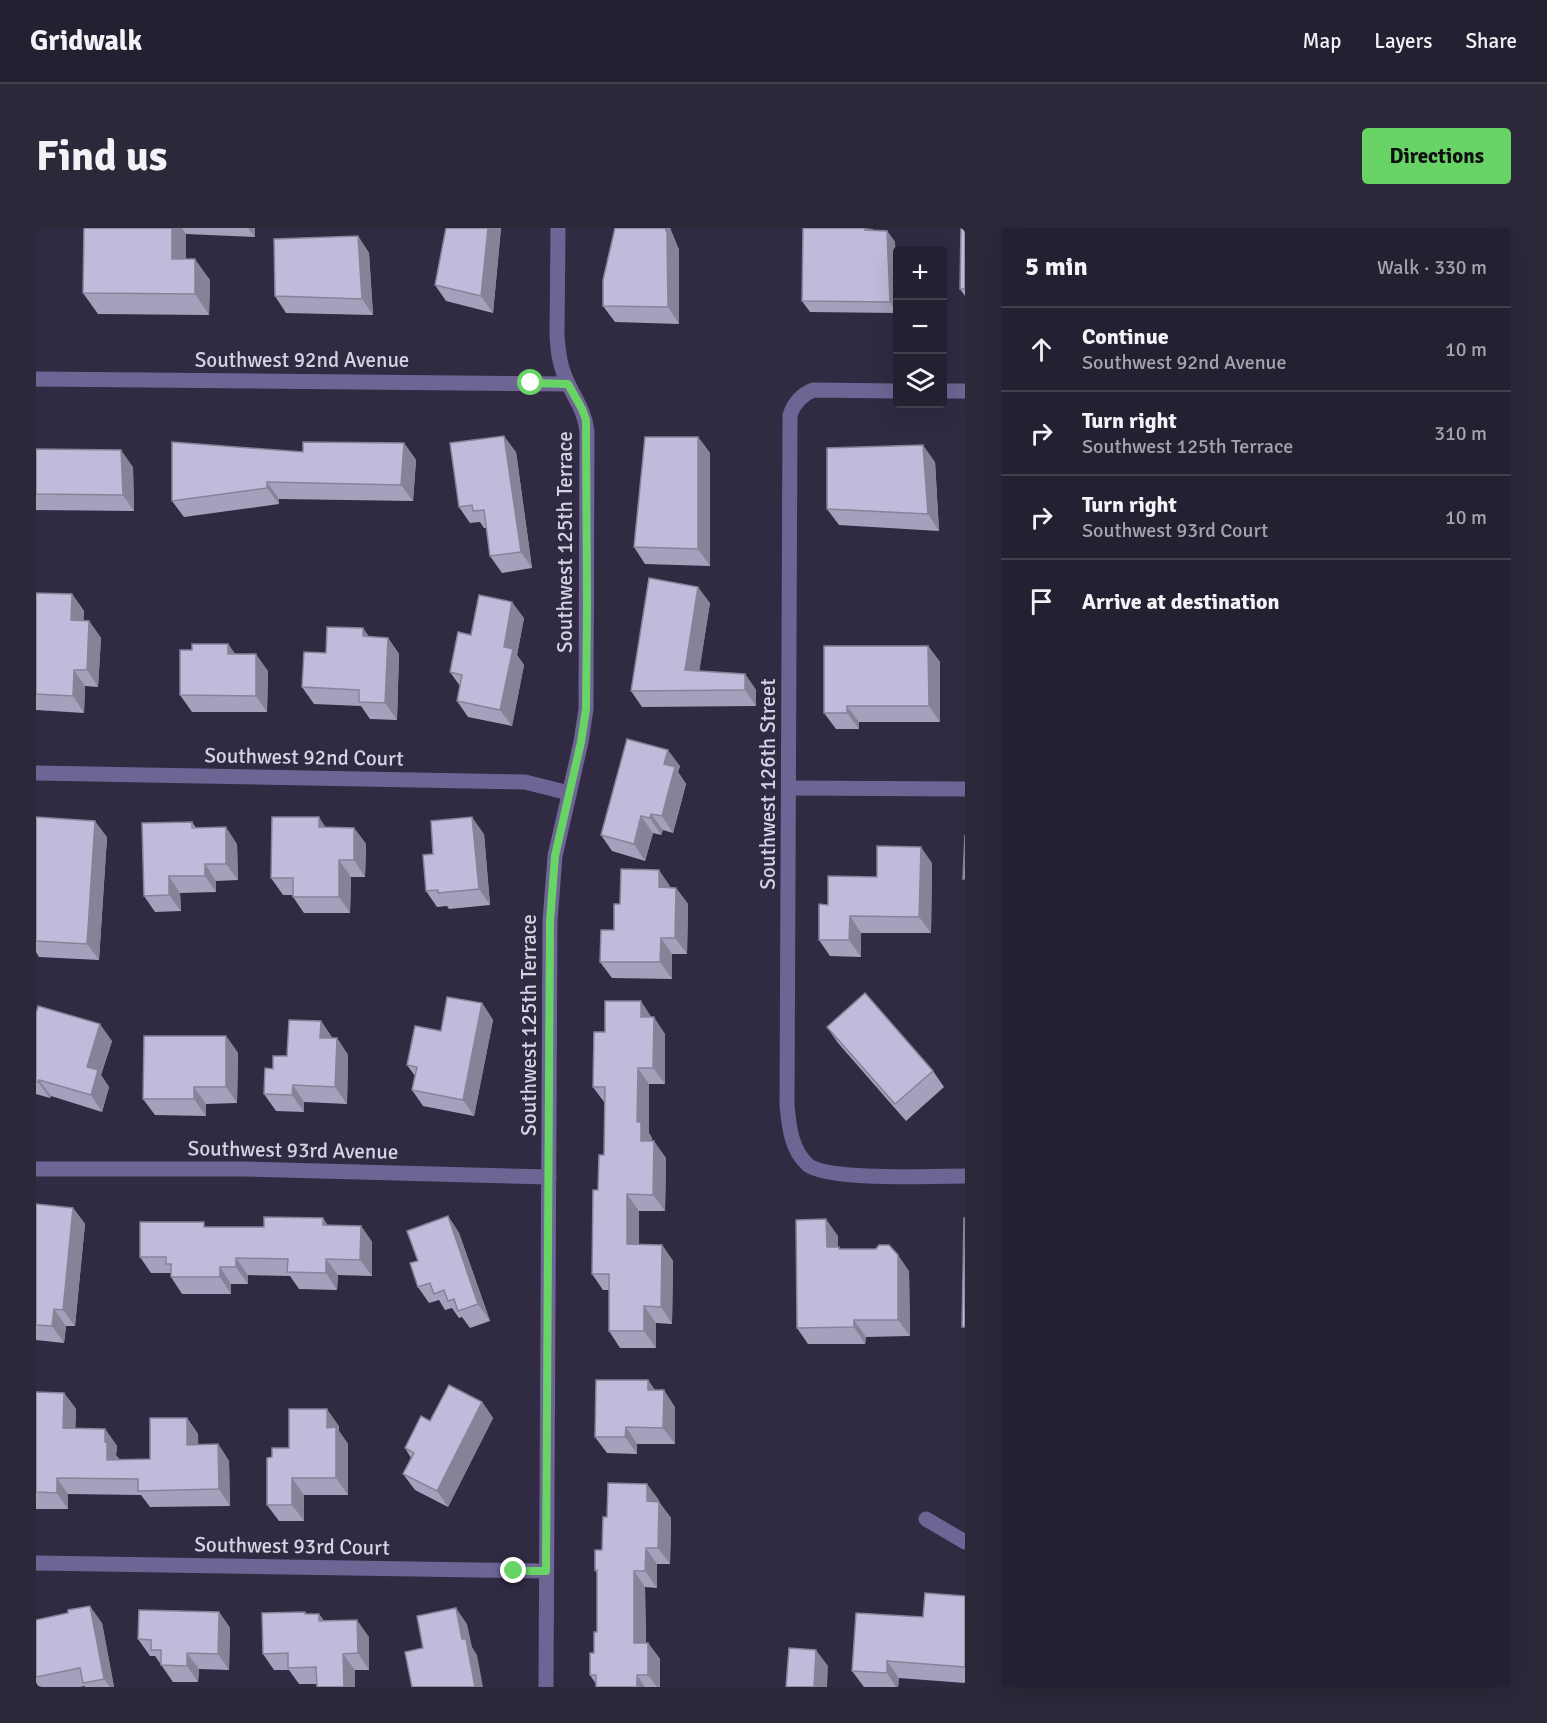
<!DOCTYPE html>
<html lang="en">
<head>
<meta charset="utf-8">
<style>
	:root { --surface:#242032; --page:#2c283a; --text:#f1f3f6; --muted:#a3a3ac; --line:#413e4d; --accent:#67d465 }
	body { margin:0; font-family:Signika,sans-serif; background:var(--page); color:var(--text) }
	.controls { position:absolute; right:18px; top:18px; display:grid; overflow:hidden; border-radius:6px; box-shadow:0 6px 24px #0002 }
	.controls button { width:54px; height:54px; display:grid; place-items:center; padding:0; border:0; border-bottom:2px solid var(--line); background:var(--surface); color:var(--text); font:30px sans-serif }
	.stop { position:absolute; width:18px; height:18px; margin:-14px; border:4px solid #67d465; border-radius:50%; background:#fff }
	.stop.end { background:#67d465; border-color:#fff; box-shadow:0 2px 6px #0008 }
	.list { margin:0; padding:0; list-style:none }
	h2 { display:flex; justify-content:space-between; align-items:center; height:78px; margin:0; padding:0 24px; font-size:26px }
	h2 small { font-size:20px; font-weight:400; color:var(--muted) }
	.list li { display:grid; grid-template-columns:39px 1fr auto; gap:18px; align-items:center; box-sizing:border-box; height:84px; padding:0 24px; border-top:2px solid var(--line) }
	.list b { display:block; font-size:22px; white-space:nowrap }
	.list p { margin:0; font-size:20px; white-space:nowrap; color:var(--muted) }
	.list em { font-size:20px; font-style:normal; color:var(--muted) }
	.icon { flex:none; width:33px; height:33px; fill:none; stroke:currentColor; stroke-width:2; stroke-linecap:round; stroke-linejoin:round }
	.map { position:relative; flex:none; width:929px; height:1459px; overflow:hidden; border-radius:6px }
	header { display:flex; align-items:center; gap:36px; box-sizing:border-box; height:84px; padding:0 30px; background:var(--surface); border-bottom:2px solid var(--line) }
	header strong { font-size:28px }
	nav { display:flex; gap:33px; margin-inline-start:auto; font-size:21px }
	.intro { display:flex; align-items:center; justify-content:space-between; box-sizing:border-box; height:144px; padding:0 36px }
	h1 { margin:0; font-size:42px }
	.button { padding:15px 27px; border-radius:6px; background:var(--accent); color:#111; font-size:21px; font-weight:700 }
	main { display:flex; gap:36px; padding:0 36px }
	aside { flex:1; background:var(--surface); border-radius:6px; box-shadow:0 6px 24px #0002 }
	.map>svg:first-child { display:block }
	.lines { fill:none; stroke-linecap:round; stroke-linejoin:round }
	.minor { stroke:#6f6594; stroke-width:15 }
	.wall { fill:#a5a1bc }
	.shaded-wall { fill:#868399 }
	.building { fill:#c0bbdb; stroke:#868399; stroke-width:1.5 }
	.route { stroke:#67d465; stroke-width:8 }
	.labels { text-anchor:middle; stroke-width:6; stroke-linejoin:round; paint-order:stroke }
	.street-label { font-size:21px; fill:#d5d2e3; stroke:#302a43 }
</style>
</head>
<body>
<header>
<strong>Gridwalk</strong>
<nav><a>Map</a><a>Layers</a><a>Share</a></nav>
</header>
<div class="intro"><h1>Find us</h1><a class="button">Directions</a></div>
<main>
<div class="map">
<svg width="929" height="1459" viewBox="0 0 929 1459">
	<rect width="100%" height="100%" fill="#302a43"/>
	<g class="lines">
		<g class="minor">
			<polyline points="0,151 532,156"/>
			<path d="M861,163L777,162C765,167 758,175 754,187L751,877C753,898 755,922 772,937C792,953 899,948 929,948"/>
			<polyline points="906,163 929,163"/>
			<polyline points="0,545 489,554 533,565"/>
			<polyline points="753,560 929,561"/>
			<polyline points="0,941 210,941 513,949"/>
			<polyline points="890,1291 929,1314"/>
			<polyline points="0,1335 510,1343"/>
			<path d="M510,1459L514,693L519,628L545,514L550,481L551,203C548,179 536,168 528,146C523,134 522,121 521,108L522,0"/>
		</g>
	</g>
	<g class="wall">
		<polygon points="38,0 219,0 219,9 150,6 150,31 174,52 173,87 62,86 47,65 48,0"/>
		<polygon points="410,0 465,0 457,85 410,73 399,57"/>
		<polygon points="579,0 634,0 643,22 643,96 579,94 567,78"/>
		<polygon points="929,0 929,68 924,61"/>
		<polygon points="837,1 837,2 851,3 859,14 861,85 774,84 766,73"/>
		<polygon points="322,8 333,25 337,87 250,85 239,68"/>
		<polygon points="662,209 674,225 674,338 609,336 598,319"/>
		<polygon points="368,215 380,232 377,273 243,271 243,276 148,289 136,273 267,224"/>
		<polygon points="0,221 97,239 98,283 0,282"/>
		<polygon points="480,224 496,340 466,345 454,328 450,300 448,300 444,294 434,295 423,279"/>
		<polygon points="899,234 903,303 803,297 791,281"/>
		<polygon points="0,365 36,366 48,383 47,393 53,393 65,410 62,459 49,458 48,485 0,482"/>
		<polygon points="674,375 663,443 709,446 720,462 720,478 606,479 595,463"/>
		<polygon points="488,390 481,427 488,437 476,498 432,489 421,473 424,458 414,444 435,407"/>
		<polygon points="333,409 352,410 363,426 361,492 334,491 325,478 278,476 266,459 290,425"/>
		<polygon points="192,416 199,426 232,443 231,484 156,484 144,467 156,422"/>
		<polygon points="892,418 904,434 904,494 823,494 823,501 800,501 788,485"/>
		<polygon points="644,538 642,544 650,556 637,605 627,602 625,607 617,605 609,633 576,623 565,607"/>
		<polygon points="0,589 71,609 63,732 3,729 0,724"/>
		<polygon points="156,594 160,600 201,616 202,652 180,653 180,664 144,665 145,683 119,684 108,668"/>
		<polygon points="289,599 318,600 330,616 329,649 315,649 314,685 268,685 257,669 257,667 247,667 235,650"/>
		<polygon points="448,606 454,677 413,681 411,678 401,679 390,663 397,626"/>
		<polygon points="896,635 895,705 825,705 825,729 794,728 783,712 792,677 841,649"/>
		<polygon points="634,658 634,660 640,660 652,676 651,726 636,726 636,751 576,750 564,734 578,702 584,676"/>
		<polygon points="446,775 457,792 438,888 387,878 376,862 379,848 371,837 405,803"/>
		<polygon points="0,786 76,813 65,847 73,859 66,884 15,868 14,870 0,866"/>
		<polygon points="616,789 629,806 629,856 613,856 613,905 616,910 616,913 630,930 629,983 603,983 603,1016 626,1017 637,1033 636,1096 620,1095 620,1120 584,1120 573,1103 573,1062 567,1062 556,1046 562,962 568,927 568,874 557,859 569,804"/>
		<polygon points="285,793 296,810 301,810 312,827 311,876 268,874 268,884 240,883 228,866 237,841 251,828"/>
		<polygon points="791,799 897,843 908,859 870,893 802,815"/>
		<polygon points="190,808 202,825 201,875 170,876 170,888 119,887 107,871"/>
		<polygon points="0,976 37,980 49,996 39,1098 30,1098 28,1115 0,1112"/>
		<polygon points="412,988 423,1005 454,1093 434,1100 426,1089 423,1090 416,1080 409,1082 403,1072 393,1075 382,1059 382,1033"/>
		<polygon points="292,997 325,998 336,1014 336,1048 302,1047 301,1062 263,1061 254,1048 212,1047 212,1056 195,1056 195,1066 146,1066 135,1049 135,1045 115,1045 104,1029 172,999 228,999"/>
		<polygon points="802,1008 802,1019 804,1021 873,1043 874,1108 830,1109 829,1116 772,1116 761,1100"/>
		<polygon points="612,1152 619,1162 639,1179 639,1216 601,1216 601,1226 571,1225 559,1209"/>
		<polygon points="0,1164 28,1165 40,1181 39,1201 69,1201 81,1218 80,1227 83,1232 114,1231 151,1190 162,1206 162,1217 182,1216 193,1233 194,1278 114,1279 105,1267 32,1266 32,1281 0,1281"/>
		<polygon points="446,1174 457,1190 412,1279 379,1262 367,1246 375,1230 369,1220"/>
		<polygon points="303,1198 303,1203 312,1216 312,1267 268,1267 268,1293 243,1293 231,1277 236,1229 253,1220"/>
		<polygon points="623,1272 623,1274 635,1290 634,1336 621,1336 621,1360 609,1359 610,1415 612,1415 624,1431 624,1459 560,1459 560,1456 554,1447 561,1404 561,1346 559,1342 566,1322 571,1289"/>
		<polygon points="929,1368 929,1455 863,1450 862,1459 828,1459 816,1443 887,1389"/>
		<polygon points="183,1384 194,1400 193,1442 163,1441 162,1454 137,1454 119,1428 114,1428 102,1411"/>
		<polygon points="269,1384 270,1386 283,1386 288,1393 333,1409 333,1442 319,1442 319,1459 281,1459 281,1456 263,1456 253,1442 238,1442 227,1426"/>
		<polygon points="0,1392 66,1395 78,1459 49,1459 49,1458 44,1459 0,1459"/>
	</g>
	<g class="shaded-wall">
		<polygon points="136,0 146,0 150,6 150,51 136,31"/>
		<polygon points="212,0 219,0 219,9"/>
		<polygon points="452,0 465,0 457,85 445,68"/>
		<polygon points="629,0 634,0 643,22 643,96 632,79"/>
		<polygon points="829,0 837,1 837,13 829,2"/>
		<polygon points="851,3 859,14 861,85 854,74"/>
		<polygon points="322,8 333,25 337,87 326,71"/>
		<polygon points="159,31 174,52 173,87 159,66"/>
		<polygon points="468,208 480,224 496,340 485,324"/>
		<polygon points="662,209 674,225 674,338 662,321"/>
		<polygon points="368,215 380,232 377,273 365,257"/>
		<polygon points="887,217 899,234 903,303 892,286"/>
		<polygon points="85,222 97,239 98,283 87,267"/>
		<polygon points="231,254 243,271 243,276 231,260"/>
		<polygon points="662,359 674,375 661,458 649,442"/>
		<polygon points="36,366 48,383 47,409 35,392"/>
		<polygon points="476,374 488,390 481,427 488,437 476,498 464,482 468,419"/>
		<polygon points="53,393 65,410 62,459 51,442"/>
		<polygon points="327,400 339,417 327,408"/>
		<polygon points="352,410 363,426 361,492 349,475"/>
		<polygon points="192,416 204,433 192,426"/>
		<polygon points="892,418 904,434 904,494 893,478"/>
		<polygon points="220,426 232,443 231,484 220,468"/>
		<polygon points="38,442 49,458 48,485 37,468"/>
		<polygon points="709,446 720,462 720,478 709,462"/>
		<polygon points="811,478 823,494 823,501 811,485"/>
		<polygon points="632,522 644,538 642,544 650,556 637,605 626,588 628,536"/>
		<polygon points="615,586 627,602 625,607 614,590"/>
		<polygon points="605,588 617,605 609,633 598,616"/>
		<polygon points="283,589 294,606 283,599"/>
		<polygon points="436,589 448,606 454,677 443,661"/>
		<polygon points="59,593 71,609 63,732 51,716"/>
		<polygon points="190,599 201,616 202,652 190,636"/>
		<polygon points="318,600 330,616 329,649 318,632"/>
		<polygon points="885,619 896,635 895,705 883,689"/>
		<polygon points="303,632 315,649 314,685 303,669"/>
		<polygon points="169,636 180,653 180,664 169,648"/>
		<polygon points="623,642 634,658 634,676 623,659"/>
		<polygon points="133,648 144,665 145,683 133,667"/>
		<polygon points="640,660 652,676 651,726 639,710"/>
		<polygon points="814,688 825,705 825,729 813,712"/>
		<polygon points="625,710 636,726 636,751 624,734"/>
		<polygon points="605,773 616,790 605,789"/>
		<polygon points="446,775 457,792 438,888 427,872"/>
		<polygon points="618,789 629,806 629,856 617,840"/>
		<polygon points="285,793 296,809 296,826 284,810"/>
		<polygon points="64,796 76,813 65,847 73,859 66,884 55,867 51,839"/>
		<polygon points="190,808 202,825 201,875 190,859"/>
		<polygon points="301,810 312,827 311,876 299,859"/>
		<polygon points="602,840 613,856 613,905 616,910 616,929 605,913 601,894"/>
		<polygon points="3,852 15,868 14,870 2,854"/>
		<polygon points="257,857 268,874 268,884 256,867"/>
		<polygon points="158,859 170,876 170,888 158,871"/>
		<polygon points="618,913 630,930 629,983 617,967"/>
		<polygon points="591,966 603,983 603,1033 591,1016"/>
		<polygon points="37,980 49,996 39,1098 27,1082"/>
		<polygon points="412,988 423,1005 454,1093 442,1076"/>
		<polygon points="287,990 298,1006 287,997"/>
		<polygon points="790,991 802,1008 802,1036 791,1019"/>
		<polygon points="325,998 336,1014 336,1048 324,1032"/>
		<polygon points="626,1017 637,1033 636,1096 625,1079"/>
		<polygon points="862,1027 873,1043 874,1108 862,1092"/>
		<polygon points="200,1030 212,1047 212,1056 200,1039"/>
		<polygon points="290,1031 302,1047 301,1062 290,1045"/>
		<polygon points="184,1039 195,1056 195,1066 184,1049"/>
		<polygon points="608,1078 620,1095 620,1120 608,1103"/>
		<polygon points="18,1081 30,1098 28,1115 16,1098"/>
		<polygon points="818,1092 830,1109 829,1116 818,1099"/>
		<polygon points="612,1152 623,1169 612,1162"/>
		<polygon points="628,1162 639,1179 639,1216 627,1200"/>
		<polygon points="28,1165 40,1181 39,1217 27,1200"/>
		<polygon points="446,1174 457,1190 412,1279 401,1263"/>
		<polygon points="291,1181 303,1198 303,1203 312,1216 312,1267 300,1250 291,1200"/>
		<polygon points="151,1190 162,1206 163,1234 151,1217"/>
		<polygon points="590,1199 601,1216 601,1226 589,1209"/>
		<polygon points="69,1201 81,1218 80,1227 83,1230 83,1248 71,1232 69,1214"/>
		<polygon points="182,1216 193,1233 194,1278 183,1261"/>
		<polygon points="21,1250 32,1266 32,1281 21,1265"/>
		<polygon points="256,1250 268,1267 268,1293 256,1277"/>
		<polygon points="611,1256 623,1272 623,1290 611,1273"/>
		<polygon points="623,1274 635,1290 634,1336 622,1320"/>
		<polygon points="610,1320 621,1336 621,1360 609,1343"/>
		<polygon points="598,1343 609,1359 610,1431 598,1415"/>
		<polygon points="54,1378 66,1395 78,1459 74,1459 68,1451"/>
		<polygon points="420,1380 431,1396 436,1419 441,1427 447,1459 439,1459 426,1411"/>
		<polygon points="183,1384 194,1400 193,1442 182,1426"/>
		<polygon points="283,1386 295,1402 283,1393"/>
		<polygon points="321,1392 333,1409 333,1442 322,1425"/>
		<polygon points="612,1415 624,1431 624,1459 621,1459 612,1447"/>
		<polygon points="780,1422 792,1438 791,1459 778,1459"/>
		<polygon points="151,1425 163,1441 162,1454 151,1438"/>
		<polygon points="307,1426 319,1442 319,1459 308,1459"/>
		<polygon points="851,1433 863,1450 862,1459 860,1459 851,1445"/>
		<polygon points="601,1447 609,1459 601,1459"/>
	</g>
	<g class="building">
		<polygon points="48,0 136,0 136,31 159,31 159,66 47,65"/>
		<polygon points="410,0 452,0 445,68 399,57"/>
		<polygon points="579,0 629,0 631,5 632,79 567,78 567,52"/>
		<polygon points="767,0 829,0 829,2 851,3 854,74 766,73"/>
		<polygon points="925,0 929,0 929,61 924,61"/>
		<polygon points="322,8 326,71 239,68 238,11"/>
		<polygon points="468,208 485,324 454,328 448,282 437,283 436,277 423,279 414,215"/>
		<polygon points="609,209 662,209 662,321 598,319"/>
		<polygon points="136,214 267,224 267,214 368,215 365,257 231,254 231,260 136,273"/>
		<polygon points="887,217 892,286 791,281 791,220"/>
		<polygon points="0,221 85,222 87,267 0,266"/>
		<polygon points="613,350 662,359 649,442 709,446 709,462 595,463"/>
		<polygon points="0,365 36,366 35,392 53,393 51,442 38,442 37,468 0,466"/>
		<polygon points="443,367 476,374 468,419 477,421 464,482 421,473 426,447 414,444 422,404 435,407"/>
		<polygon points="291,399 327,400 327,408 352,410 349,475 323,474 323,462 266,459 268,424 290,425"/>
		<polygon points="156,416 192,416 192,426 220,426 220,468 144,467 144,422 156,422"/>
		<polygon points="788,418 892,418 893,478 811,478 811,485 788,485"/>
		<polygon points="591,511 632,522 628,536 639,539 626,588 615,586 614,590 605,588 598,616 565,607"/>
		<polygon points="0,589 59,593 51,716 0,713"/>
		<polygon points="236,589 283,589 283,599 318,600 318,632 303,632 303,669 257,669 257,650 235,650"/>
		<polygon points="436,589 443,661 402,665 402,662 390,663 387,627 397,626 395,593"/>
		<polygon points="156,594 156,600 190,599 190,636 169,636 169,648 133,648 133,667 108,668 106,595"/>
		<polygon points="929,607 929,651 927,651"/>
		<polygon points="841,618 885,619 883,689 814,688 813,712 783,712 783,676 792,677 792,648 841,649"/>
		<polygon points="585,641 623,642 623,659 640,660 639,710 625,710 624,734 564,734 565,702 578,702 578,676 584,676"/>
		<polygon points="829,765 897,843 859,876 791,799"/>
		<polygon points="411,769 446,775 427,872 376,862 381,839 371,837 379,798 405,803"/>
		<polygon points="569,773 605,773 605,789 618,789 617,840 602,840 601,894 605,894 605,913 618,913 617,967 591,966 591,1016 626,1017 625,1079 608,1078 608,1103 573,1103 573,1046 556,1046 557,962 562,962 563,927 568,927 569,859 557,859 558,804 569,804"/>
		<polygon points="2,778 64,796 51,839 62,842 55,867 3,852 2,854 0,853 0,786"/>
		<polygon points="253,792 285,793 284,810 301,810 299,859 257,857 256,867 228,866 229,840 237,841 237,828 251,828"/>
		<polygon points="108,808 190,808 190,859 158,859 158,871 107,871"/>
		<polygon points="0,976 37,980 27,1082 18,1081 16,1098 0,1097"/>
		<polygon points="412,988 442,1076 422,1083 418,1071 412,1073 408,1062 398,1066 394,1055 382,1059 374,1035 382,1033 371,1003"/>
		<polygon points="228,989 287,990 287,997 325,998 324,1032 290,1031 290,1045 251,1044 252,1031 200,1030 200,1039 184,1039 184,1049 135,1049 135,1036 130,1036 130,1029 104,1029 104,994 168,994 168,999 228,999"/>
		<polygon points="928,990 929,990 929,1099 926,1099"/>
		<polygon points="790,991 791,1019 803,1019 803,1021 840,1021 843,1017 853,1017 862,1027 862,1092 818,1092 818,1099 761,1100 760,992"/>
		<polygon points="560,1152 612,1152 612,1162 628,1162 627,1200 590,1199 589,1209 559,1209"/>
		<polygon points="413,1157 446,1174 401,1263 367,1246 378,1225 369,1220 385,1188 394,1193"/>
		<polygon points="0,1164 28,1165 27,1200 69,1201 69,1214 71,1214 71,1232 114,1231 114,1190 151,1190 151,1217 182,1216 183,1261 102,1263 102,1251 21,1250 21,1265 0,1264"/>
		<polygon points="253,1181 291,1181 291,1200 300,1199 300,1250 256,1250 256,1277 231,1277 231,1230 236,1229 236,1220 253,1220"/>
		<polygon points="572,1255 611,1256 611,1273 623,1274 622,1320 610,1320 609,1343 598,1343 598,1415 612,1415 612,1447 601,1447 601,1459 560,1459 560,1447 554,1447 554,1425 558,1425 558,1404 561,1404 561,1342 559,1342 559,1322 566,1322 567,1289 571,1289"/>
		<polygon points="889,1365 929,1368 929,1439 851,1433 851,1445 816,1443 820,1385 887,1389"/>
		<polygon points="54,1378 68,1451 47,1455 44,1440 0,1449 0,1392 32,1385 32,1382"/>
		<polygon points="420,1380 426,1411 430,1411 439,1459 376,1459 369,1424 387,1420 381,1388"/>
		<polygon points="103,1382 183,1384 182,1426 151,1425 151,1438 125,1437 125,1422 115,1422 115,1412 102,1411"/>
		<polygon points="269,1384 269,1386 283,1386 283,1393 321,1392 322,1425 307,1426 308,1459 281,1459 280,1439 252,1440 252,1425 227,1426 226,1385"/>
		<polygon points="753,1420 780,1422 778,1459 750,1459"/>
	</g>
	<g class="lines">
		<polyline class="route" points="478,1343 510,1343 514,693 519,628 545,514 550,481 551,379 550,192 546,181 532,156 495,155"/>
	</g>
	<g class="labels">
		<g class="street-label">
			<text x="266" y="139">Southwest 92nd Avenue</text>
			<text transform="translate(529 314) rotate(-90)" y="7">Southwest 125th Terrace</text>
			<text transform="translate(268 529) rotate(1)" y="7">Southwest 92nd Court</text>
			<text transform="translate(732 556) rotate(-90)" y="7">Southwest 126th Street</text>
			<text transform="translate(493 797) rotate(-90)" y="7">Southwest 125th Terrace</text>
			<text transform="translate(257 922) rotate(1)" y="7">Southwest 93rd Avenue</text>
			<text transform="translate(256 1318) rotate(1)" y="7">Southwest 93rd Court</text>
		</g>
	</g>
</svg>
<div class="controls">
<button>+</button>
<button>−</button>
<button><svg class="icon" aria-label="layers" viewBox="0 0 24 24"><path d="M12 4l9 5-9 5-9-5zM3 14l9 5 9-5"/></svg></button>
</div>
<div class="stop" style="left:495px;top:155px"></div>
<div class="stop end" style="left:478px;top:1343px"></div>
</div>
<aside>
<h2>5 min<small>Walk · 330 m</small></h2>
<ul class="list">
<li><svg class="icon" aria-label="ahead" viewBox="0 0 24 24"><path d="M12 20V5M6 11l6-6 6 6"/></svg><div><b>Continue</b><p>Southwest 92nd Avenue</p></div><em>10 m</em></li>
<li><svg class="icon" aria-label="right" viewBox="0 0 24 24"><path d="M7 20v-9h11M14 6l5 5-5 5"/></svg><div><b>Turn right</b><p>Southwest 125th Terrace</p></div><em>310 m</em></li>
<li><svg class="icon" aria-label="right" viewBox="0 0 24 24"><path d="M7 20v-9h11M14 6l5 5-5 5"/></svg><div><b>Turn right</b><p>Southwest 93rd Court</p></div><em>10 m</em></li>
<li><svg class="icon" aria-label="arrive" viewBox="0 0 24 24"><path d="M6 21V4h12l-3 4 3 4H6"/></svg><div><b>Arrive at destination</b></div></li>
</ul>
</aside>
</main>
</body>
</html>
